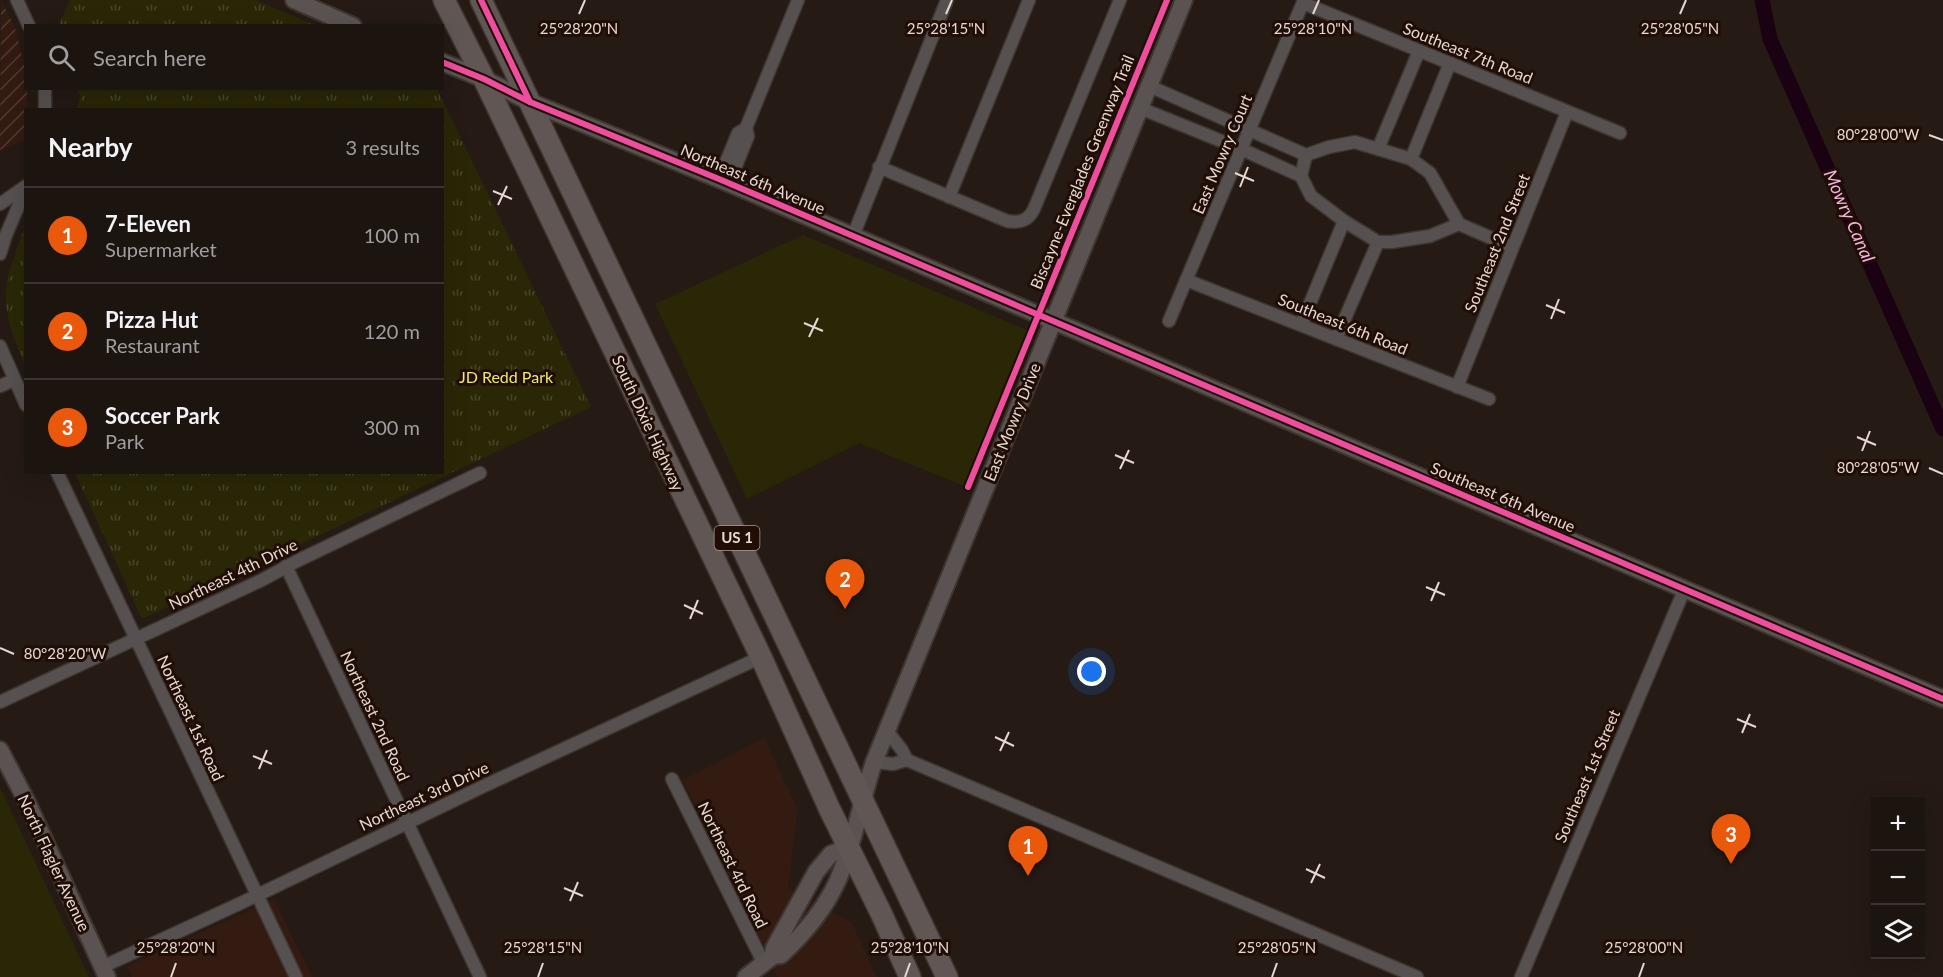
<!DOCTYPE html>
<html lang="en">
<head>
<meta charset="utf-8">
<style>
	:root { --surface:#1c140f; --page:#29211d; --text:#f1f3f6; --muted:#a09e9e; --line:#3a332f; --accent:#ea580c }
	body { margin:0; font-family:Lato,sans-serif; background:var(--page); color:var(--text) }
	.controls { position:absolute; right:18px; bottom:18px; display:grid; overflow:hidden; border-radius:0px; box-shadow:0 6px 24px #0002 }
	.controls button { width:54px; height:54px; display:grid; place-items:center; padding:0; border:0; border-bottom:2px solid var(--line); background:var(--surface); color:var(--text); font:30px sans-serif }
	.you { position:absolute; left:1092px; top:672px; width:21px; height:21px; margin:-15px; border:4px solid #fff; border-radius:50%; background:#1a73e8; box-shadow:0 0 0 9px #1a73e833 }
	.badge { display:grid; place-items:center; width:39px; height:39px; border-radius:50%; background:var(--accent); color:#fff; font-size:20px; font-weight:700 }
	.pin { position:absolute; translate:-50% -50px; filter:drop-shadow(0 2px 3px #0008) }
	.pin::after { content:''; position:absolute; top:32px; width:21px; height:18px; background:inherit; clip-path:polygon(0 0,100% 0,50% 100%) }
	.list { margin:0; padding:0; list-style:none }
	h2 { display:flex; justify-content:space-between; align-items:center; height:78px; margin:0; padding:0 24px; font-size:26px }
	h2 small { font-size:20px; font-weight:400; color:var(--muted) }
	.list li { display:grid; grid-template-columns:39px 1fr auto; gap:18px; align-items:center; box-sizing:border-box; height:96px; padding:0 24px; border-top:2px solid var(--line) }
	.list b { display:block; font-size:22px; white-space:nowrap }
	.list p { margin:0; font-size:20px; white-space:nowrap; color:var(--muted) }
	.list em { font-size:20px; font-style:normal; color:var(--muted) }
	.icon { flex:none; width:33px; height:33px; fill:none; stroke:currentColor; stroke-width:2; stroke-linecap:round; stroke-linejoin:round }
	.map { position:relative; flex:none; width:1943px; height:977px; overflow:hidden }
	.search { position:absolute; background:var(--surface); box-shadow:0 6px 24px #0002; left:24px; top:24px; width:420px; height:66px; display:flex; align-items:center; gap:15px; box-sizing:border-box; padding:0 21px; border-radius:0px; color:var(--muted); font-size:22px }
	.panel { position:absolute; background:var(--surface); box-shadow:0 6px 24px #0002; left:24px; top:108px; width:420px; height:366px; border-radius:0px }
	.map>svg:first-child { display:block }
	.built { fill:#331b11 }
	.industrial { fill:url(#industrial-furrows) }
	.grass { fill:#292706 }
	.park { fill:url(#park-tufts) }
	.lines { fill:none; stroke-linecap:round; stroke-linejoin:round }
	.canal { stroke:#1b0213; stroke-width:15 }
	.street-casing { stroke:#3e3530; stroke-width:15 }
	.secondary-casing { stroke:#3e3530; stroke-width:20 }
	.highway-casing { stroke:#3e3530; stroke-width:24 }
	.street { stroke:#565150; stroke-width:12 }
	.secondary { stroke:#5a5352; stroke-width:16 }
	.highway { stroke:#605755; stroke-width:21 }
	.cycleway-casing { stroke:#200e06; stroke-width:10 }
	.cycleway { stroke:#ef4d9e; stroke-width:6 }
	.ticks { fill:none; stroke:#e5d7d1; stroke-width:2 }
	.labels { text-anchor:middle; stroke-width:6; stroke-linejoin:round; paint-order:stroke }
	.shield { fill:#200e06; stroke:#aa9b94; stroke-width:1.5 }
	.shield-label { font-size:15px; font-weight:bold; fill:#e5d7d1 }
	.street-label { font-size:16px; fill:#e5d7d1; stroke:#200e06 }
	.park-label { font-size:16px; fill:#efeb64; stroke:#200e06 }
	.water-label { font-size:18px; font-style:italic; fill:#f4b4df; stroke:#200e06 }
	.ticks-label { font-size:15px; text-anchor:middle; fill:#e5d7d1; stroke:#200e06; stroke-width:6; stroke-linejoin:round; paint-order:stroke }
</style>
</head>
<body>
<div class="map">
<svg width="1943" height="977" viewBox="0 0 1943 977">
	<defs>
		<pattern id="industrial-furrows" width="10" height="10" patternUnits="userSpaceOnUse" patternTransform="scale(1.5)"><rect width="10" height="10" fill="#331b11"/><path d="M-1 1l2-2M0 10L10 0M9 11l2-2" fill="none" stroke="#503b33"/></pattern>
		<pattern id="park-tufts" width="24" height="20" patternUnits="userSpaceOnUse" patternTransform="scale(1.5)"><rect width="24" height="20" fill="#292706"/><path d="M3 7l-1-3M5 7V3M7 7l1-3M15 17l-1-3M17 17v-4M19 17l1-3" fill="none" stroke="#484629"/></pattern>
	</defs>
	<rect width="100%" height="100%" fill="#251a14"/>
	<g class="built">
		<polygon points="764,738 798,809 788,888 852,923 877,977 778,977 683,780"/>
		<polygon points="274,899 312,977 132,977 127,966"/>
	</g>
	<polygon class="industrial" points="1,0 15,28 25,68 26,88 27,89 25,140 0,150"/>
	<g class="grass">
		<polygon points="803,235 1031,332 967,487 859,443 747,499 655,304"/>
		<polygon points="0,787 89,977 0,977"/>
	</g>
	<g class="park">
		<polygon points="70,0 256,0 314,25 59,25"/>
		<polygon points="77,89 437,89 591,407 142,619 75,473 442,472 442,110 76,109 81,97"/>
		<path d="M25,227H26L25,366C17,347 8,325 6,304C4,280 16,249 25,227Z"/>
	</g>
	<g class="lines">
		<polyline class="canal" points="1762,0 1770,39 1943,429"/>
		<g class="street-casing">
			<g id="street">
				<polyline points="17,0 29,26"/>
				<polyline points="1303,3 1620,133"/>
				<polyline points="1149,86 1306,155"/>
				<polyline points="45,88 45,110"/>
				<polyline points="1140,108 1241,149 1301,176"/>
				<polyline points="1378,149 1419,51"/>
				<polyline points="1411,159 1450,63"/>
				<path d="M879,167L1007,221C1020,223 1028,221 1034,209L1120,0"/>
				<polyline points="719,179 738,133 746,128 798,0"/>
				<polyline points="729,183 748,136 746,128"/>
				<polyline points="949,197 1029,0"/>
				<polyline points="0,204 26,186"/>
				<polyline points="1459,224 1430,236 1392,242 1378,242 1344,221 1311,196 1301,176 1306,155 1329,147 1355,142 1411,159 1430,173 1459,224 1512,247"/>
				<polyline points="853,236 947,0"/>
				<polyline points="0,254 6,235 26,188"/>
				<polyline points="1186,280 1489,399"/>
				<polyline points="1169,321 1304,0"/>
				<polyline points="1301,325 1344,221"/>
				<polyline points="1336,339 1378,242"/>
				<polyline points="0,346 26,405"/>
				<polyline points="0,386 14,380"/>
				<polyline points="1457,387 1567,112"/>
				<polyline points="57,472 296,977"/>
				<polyline points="286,566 480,977"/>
				<polyline points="0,702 262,580 297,561 480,473"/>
				<polyline points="887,731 902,750 907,760"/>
				<polyline points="874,762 893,764 907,760 1417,977"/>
				<polyline points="672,779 764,964"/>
				<polyline points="102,967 241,903 484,786 761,657"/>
				<polyline points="1521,977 1685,588"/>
			</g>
		</g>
		<g class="secondary-casing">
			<g id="secondary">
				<polyline points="294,0 353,26"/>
				<polyline points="442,62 484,79 530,102 719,179 1943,699"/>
				<polyline points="0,750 27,802 107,977"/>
				<polyline points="773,956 774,948 816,872 831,854 849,847"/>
				<path d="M746,977L773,956L781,955C804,934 824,910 837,882C854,844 861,801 874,762L1184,0"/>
			</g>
		</g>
		<g class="highway-casing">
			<g id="highway">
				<polyline points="444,0 484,79 761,657 830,810 881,913 910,977"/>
				<polyline points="481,0 947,977"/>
			</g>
		</g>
		<use href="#street" class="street"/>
		<use href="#secondary" class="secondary"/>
		<use href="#highway" class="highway"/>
		<g class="cycleway-casing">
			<g id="cycleway">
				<polyline points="481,0 530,102"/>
				<polyline points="442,62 484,79 530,102 719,179 1943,699"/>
				<polyline points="968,487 1167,0"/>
			</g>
		</g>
		<use href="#cycleway" class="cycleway"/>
	</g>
	<path class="ticks" d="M579,14L585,0M946,14L952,0M1313,14L1319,0M1680,14L1686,0M1929,135L1943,140M1235,173L1254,181M1240,187L1248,167M493,191L512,199M498,205L507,186M1546,305L1565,313M1551,319L1559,299M804,323L823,331M809,337L818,318M1857,437L1876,445M1862,451L1870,431M1115,455L1134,463M1929,468L1943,474M1120,469L1129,450M1426,587L1445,595M1431,601L1439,582M684,605L703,614M690,619L698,600M0,648L14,654M1737,719L1756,727M1742,733L1750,714M995,737L1014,746M1000,751L1009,732M253,756L272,764M259,769L267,750M1306,869L1325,878M1311,883L1320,864M564,888L583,896M570,901L578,882M171,977L176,963M538,977L543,963M905,977L910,963M1272,977L1277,963M1639,977L1644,963"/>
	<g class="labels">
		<rect class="shield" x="714.5" y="526" width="45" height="24" rx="4.5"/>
		<g class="shield-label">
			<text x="737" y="543">US 1</text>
		</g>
		<g class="street-label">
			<text transform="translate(1468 53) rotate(22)" y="6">Southeast 7th Road</text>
			<text transform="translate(1222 154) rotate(-67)" y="6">East Mowry Court</text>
			<text transform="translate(1082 172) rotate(-68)" y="6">Biscayne-Everglades Greenway Trail</text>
			<text transform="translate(753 179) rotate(23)" y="6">Northeast 6th Avenue</text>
			<text transform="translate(1497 243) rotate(-68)" y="6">Southeast 2nd Street</text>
			<text transform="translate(1343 324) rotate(22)" y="6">Southeast 6th Road</text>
			<text transform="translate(1012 422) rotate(-68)" y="6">East Mowry Drive</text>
			<text transform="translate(648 423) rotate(65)" y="6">South Dixie Highway</text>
			<text transform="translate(1503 497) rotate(23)" y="6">Southeast 6th Avenue</text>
			<text transform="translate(233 574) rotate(-26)" y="6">Northeast 4th Drive</text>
			<text transform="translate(375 716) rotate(65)" y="6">Northeast 2nd Road</text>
			<text transform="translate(191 718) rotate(65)" y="6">Northeast 1st Road</text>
			<text transform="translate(1587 776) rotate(-67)" y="6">Southeast 1st Street</text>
			<text transform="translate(424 796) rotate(-25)" y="6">Northeast 3rd Drive</text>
			<text transform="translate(54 863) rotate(65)" y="6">North Flagler Avenue</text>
			<text transform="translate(733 865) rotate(64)" y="6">Northeast 4rd Road</text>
		</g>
		<g class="park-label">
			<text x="506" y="383">JD Redd Park</text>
		</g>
		<g class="water-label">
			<text transform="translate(1849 216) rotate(66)" y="6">Mowry Canal</text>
		</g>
	</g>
	<g class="ticks-label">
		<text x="579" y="34">25°28'20"N</text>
		<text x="946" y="34">25°28'15"N</text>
		<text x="1313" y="34">25°28'10"N</text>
		<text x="1680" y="34">25°28'05"N</text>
		<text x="1878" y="140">80°28'00"W</text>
		<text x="1878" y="473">80°28'05"W</text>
		<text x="65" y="659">80°28'20"W</text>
		<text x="176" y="953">25°28'20"N</text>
		<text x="543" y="953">25°28'15"N</text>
		<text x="910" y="953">25°28'10"N</text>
		<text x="1277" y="953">25°28'05"N</text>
		<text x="1644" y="953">25°28'00"N</text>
	</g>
</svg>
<div class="controls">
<button>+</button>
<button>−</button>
<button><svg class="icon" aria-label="layers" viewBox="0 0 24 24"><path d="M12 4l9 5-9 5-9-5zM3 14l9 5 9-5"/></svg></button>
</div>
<div class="you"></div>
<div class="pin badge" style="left:1028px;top:876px">1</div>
<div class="pin badge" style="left:845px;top:609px">2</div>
<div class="pin badge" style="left:1731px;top:864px">3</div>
<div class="search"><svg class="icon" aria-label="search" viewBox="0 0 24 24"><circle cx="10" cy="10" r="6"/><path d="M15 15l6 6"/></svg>Search here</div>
<section class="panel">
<h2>Nearby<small>3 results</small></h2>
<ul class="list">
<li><span class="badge">1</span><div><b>7-Eleven</b><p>Supermarket</p></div><em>100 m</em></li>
<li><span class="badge">2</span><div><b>Pizza Hut</b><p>Restaurant</p></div><em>120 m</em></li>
<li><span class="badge">3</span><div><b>Soccer Park</b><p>Park</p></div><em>300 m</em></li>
</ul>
</section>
</div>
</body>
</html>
